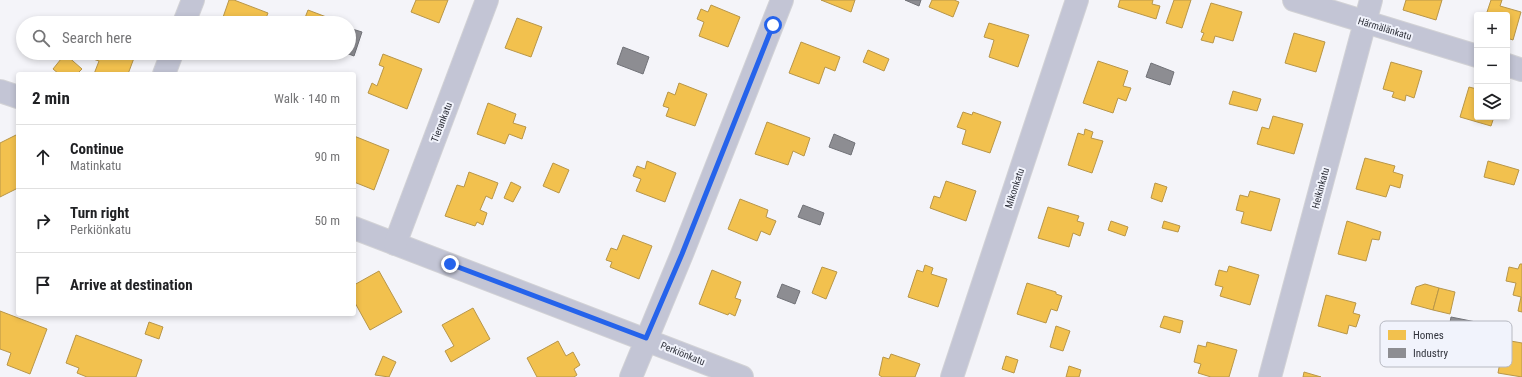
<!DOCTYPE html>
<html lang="en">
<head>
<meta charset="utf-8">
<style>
	:root { --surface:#fff; --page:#f2f2f2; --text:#202124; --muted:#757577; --line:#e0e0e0 }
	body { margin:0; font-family:"Roboto Condensed",sans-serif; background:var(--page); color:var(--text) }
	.controls { position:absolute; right:12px; top:12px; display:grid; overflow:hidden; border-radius:4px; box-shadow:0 2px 6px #0003 }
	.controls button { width:36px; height:36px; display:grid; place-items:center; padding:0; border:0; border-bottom:1px solid var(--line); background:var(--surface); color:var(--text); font:20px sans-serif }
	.stop { position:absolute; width:12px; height:12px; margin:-9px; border:3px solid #2563eb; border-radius:50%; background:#fff }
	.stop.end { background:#2563eb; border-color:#fff; box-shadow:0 1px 4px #0008 }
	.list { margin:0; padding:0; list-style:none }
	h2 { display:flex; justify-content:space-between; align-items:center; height:52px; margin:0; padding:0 16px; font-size:17px }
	h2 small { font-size:13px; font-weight:400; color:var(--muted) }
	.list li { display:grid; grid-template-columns:26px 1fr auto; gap:12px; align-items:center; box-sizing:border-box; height:64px; padding:0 16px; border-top:1px solid var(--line) }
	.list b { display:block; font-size:15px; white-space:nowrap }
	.list p { margin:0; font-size:13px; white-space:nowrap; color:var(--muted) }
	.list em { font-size:13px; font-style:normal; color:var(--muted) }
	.icon { flex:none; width:22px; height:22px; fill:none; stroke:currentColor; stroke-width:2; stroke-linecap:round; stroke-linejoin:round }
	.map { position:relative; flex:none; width:1522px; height:377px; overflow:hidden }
	.search { position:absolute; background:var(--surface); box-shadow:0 2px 6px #0003; left:16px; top:16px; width:340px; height:44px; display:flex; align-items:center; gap:10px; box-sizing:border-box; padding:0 14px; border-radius:22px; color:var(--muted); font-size:15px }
	.panel { position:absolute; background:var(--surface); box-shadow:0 2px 6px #0003; left:16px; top:72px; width:340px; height:244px; border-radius:4px }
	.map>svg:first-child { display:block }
	.homes { fill:#f2c14e; stroke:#b89649 }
	.industry { fill:#8d8d92; stroke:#717278 }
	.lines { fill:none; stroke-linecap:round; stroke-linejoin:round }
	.street-casing { stroke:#d2d2d6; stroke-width:24 }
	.street { stroke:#c3c5d5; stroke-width:22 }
	.route { stroke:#2563eb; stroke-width:5 }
	.labels { text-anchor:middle; stroke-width:4; stroke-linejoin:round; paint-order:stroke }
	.street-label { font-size:10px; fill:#31333c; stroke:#f1f3fc }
	.key { fill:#f1f3fc; stroke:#b7b9c2; stroke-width:1 }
	.key-label { font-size:11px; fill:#31333c }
</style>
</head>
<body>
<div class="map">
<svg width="1522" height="377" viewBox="0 0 1522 377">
	<rect width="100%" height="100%" fill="#f4f4f9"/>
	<g class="homes">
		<polygon points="229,0 234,0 268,13 264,23 221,23"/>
		<polygon points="416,0 448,0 439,23 411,12"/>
		<polygon points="821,0 855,0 851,12"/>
		<polygon points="932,0 954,0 959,2 953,17 929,7"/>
		<polygon points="1120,0 1153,0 1152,4 1160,6 1156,19 1118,7"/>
		<polygon points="1174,0 1191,0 1182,28 1166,23"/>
		<polygon points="1406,0 1442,0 1436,20 1403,10"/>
		<polygon points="1491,0 1502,0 1500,6 1521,12 1513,40 1507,38 1507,15 1486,15"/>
		<polygon points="1211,3 1242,12 1233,41 1215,36 1213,43 1201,40 1204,33 1201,32"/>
		<polygon points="711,5 740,17 728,47 699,36 704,22 697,19 701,9 708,12"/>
		<polygon points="308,10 329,18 327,23 303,23"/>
		<polygon points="517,18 542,27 531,57 505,48"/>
		<polygon points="989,23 1029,35 1018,67 989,57 994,40 984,37"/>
		<polygon points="1294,33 1325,42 1316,72 1285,63"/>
		<polygon points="801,42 840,57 835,71 825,67 819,84 789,73"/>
		<polygon points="868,50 889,59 884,71 863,62"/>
		<polygon points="95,53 121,53 134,58 128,74 94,74 99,61 93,59"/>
		<polygon points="65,54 82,69 77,74 59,74 53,69"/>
		<polygon points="383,54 422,69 407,109 368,93 372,83 377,86 384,67 379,65"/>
		<polygon points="1098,61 1128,71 1123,86 1131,88 1126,101 1118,98 1113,113 1083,103"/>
		<polygon points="1391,62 1422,71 1414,98 1406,95 1405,101 1392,97 1394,92 1383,89"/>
		<polygon points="679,83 707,94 695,126 666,116 669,108 663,106 668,92 675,95"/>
		<polygon points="1469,87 1477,89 1477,117 1494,117 1491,126 1460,117"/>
		<polygon points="1233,91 1261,99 1257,111 1229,104"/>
		<polygon points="488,103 516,114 513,123 526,127 522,139 509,134 505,144 477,134"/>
		<polygon points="963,112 972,115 973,112 1001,122 990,153 962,144 966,130 957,127"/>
		<polygon points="1273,116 1303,124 1294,154 1257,144 1262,127 1269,129"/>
		<polygon points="767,122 810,138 804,156 793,151 788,165 755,154"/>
		<polygon points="1085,129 1093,132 1091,138 1103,141 1092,173 1068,165 1078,133 1084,135"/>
		<polygon points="18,134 18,188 0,197 0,143"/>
		<polygon points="354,136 389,150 374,190 354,182"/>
		<polygon points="1365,158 1395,166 1393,172 1403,175 1400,188 1390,185 1386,197 1356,189"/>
		<polygon points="647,161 676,173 665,202 636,191 641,179 633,176 637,166 645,169"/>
		<polygon points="1488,161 1519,170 1514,185 1484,177"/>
		<polygon points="553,163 569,170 559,193 543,186"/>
		<polygon points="469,172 498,183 492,199 486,196 480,210 487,213 483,225 477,222 475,226 445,216 457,185 464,187"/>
		<polygon points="946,181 976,191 966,221 930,208 934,196 940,198"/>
		<polygon points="511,182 521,187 513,202 504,198"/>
		<polygon points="1155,183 1167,187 1162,202 1151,198"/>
		<polygon points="1250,191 1280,199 1271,231 1241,223 1244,212 1236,210 1240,195 1248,197"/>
		<polygon points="740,199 768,210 766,217 776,221 770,235 761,231 757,241 728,229"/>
		<polygon points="1048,207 1079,216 1077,221 1084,223 1080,236 1073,233 1069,247 1038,238"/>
		<polygon points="1111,221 1128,227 1125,236 1108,230"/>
		<polygon points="1164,221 1180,226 1178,232 1162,228"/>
		<polygon points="1347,221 1381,232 1379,240 1372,239 1366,261 1338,254"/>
		<polygon points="623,235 652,246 639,279 610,267 612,262 606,260 611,248 617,250"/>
		<polygon points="1520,264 1522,264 1522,312 1518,311 1521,297 1513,295 1516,283 1506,281 1509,267 1518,269"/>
		<polygon points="925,265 933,268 931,274 947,279 938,307 908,297 917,270 923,272"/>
		<polygon points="1229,266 1259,275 1250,305 1220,296 1223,287 1215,285 1219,270 1227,272"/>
		<polygon points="822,267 837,272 826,299 812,293"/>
		<polygon points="712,270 741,282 735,298 741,300 735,316 729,313 728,315 699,304"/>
		<polygon points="379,271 402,312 370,330 354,301 354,285"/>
		<polygon points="1027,283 1056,292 1056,294 1062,296 1057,311 1051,309 1046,323 1017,314"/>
		<polygon points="1425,284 1439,288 1433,310 1411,304 1416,287"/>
		<polygon points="1439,288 1455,292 1450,314 1433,310"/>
		<polygon points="1326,295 1356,303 1353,313 1360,315 1356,327 1349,325 1347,334 1318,326"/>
		<polygon points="473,308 490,339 451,362 445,351 454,346 442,325"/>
		<polygon points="0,311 47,329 30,374 7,365 11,353 0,349"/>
		<polygon points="1164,316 1183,321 1180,333 1160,327"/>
		<polygon points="149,322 163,327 159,339 145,334"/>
		<polygon points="1056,326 1070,331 1063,351 1050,347"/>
		<polygon points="76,335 142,360 136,377 87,377 77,373 79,368 66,363"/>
		<polygon points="1505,340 1522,343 1522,377 1498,373 1501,357 1495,356 1497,346 1503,347"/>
		<polygon points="558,341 566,356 573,352 580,365 574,369 577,375 574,377 537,377 527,358"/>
		<polygon points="1207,342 1237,350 1229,377 1211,377 1198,373 1201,364 1194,362 1198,345 1206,347"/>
		<polygon points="891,354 920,364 915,377 882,377 879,375 883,357 889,359"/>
		<polygon points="383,356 396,362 389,377 375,375"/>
		<polygon points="1006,356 1018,360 1014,373 1002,369"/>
		<polygon points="1069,366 1081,370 1079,377 1066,377"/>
		<polygon points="1304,372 1321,377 1303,377"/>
	</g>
	<g class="industry">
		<polygon points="905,0 921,0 919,6"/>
		<polygon points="349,28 362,32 354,56 346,53 349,53"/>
		<polygon points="623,47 649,57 643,74 617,64"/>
		<polygon points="1151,63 1174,72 1170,85 1146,77"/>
		<polygon points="834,134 855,143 851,155 829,147"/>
		<polygon points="803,205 824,213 820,225 798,217"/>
		<polygon points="782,284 800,291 795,304 777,297"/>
		<polygon points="1451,317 1486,324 1482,341 1448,334"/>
	</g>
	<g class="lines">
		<g class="street-casing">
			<g id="street">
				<polyline points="1294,0 1477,56"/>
				<polyline points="184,23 193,0"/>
				<polyline points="1507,65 1522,70"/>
				<polyline points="164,74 172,53"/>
				<polyline points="0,91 18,97"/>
				<polyline points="354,228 742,377"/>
				<polyline points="395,244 487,0"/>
				<polyline points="631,377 682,254 782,0"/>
				<polyline points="952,377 1077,0"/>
				<polyline points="1270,377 1371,0"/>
			</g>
		</g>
		<use href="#street" class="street"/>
	</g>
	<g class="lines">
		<polyline class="route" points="450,264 646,338 682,254 773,25"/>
	</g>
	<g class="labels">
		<g class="street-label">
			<text transform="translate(1385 28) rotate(17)" y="4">Härmälänkatu</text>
			<text transform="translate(441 122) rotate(-69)" y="4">Tierankatu</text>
			<text transform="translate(1014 188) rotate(-72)" y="4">Mikonkatu</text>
			<text transform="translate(1320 188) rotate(-75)" y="4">Heikinkatu</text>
			<text transform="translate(683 353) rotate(22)" y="4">Perkiönkatu</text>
		</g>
	</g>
	<rect x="1380" y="321" width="132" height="46" rx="6" class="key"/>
	<rect x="1388" y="330" width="18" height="10" fill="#f2c14e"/>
	<rect x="1388" y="348" width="18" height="10" fill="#8d8d92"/>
	<g class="key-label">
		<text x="1413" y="339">Homes</text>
		<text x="1413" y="357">Industry</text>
	</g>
</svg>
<div class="controls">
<button>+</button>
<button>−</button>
<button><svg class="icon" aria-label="layers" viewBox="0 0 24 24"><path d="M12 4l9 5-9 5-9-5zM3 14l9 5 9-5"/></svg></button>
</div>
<div class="stop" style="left:773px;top:25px"></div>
<div class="stop end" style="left:450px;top:264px"></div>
<div class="search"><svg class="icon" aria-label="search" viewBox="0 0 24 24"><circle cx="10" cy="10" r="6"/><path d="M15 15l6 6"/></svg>Search here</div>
<section class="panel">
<h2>2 min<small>Walk · 140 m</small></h2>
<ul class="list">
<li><svg class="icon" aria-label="ahead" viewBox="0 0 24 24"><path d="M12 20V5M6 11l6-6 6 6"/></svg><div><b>Continue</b><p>Matinkatu</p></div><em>90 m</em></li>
<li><svg class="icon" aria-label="right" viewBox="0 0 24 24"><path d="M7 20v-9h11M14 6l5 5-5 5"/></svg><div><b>Turn right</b><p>Perkiönkatu</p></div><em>50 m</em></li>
<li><svg class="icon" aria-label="arrive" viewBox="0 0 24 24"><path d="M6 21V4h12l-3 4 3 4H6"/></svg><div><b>Arrive at destination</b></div></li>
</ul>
</section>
</div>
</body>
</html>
